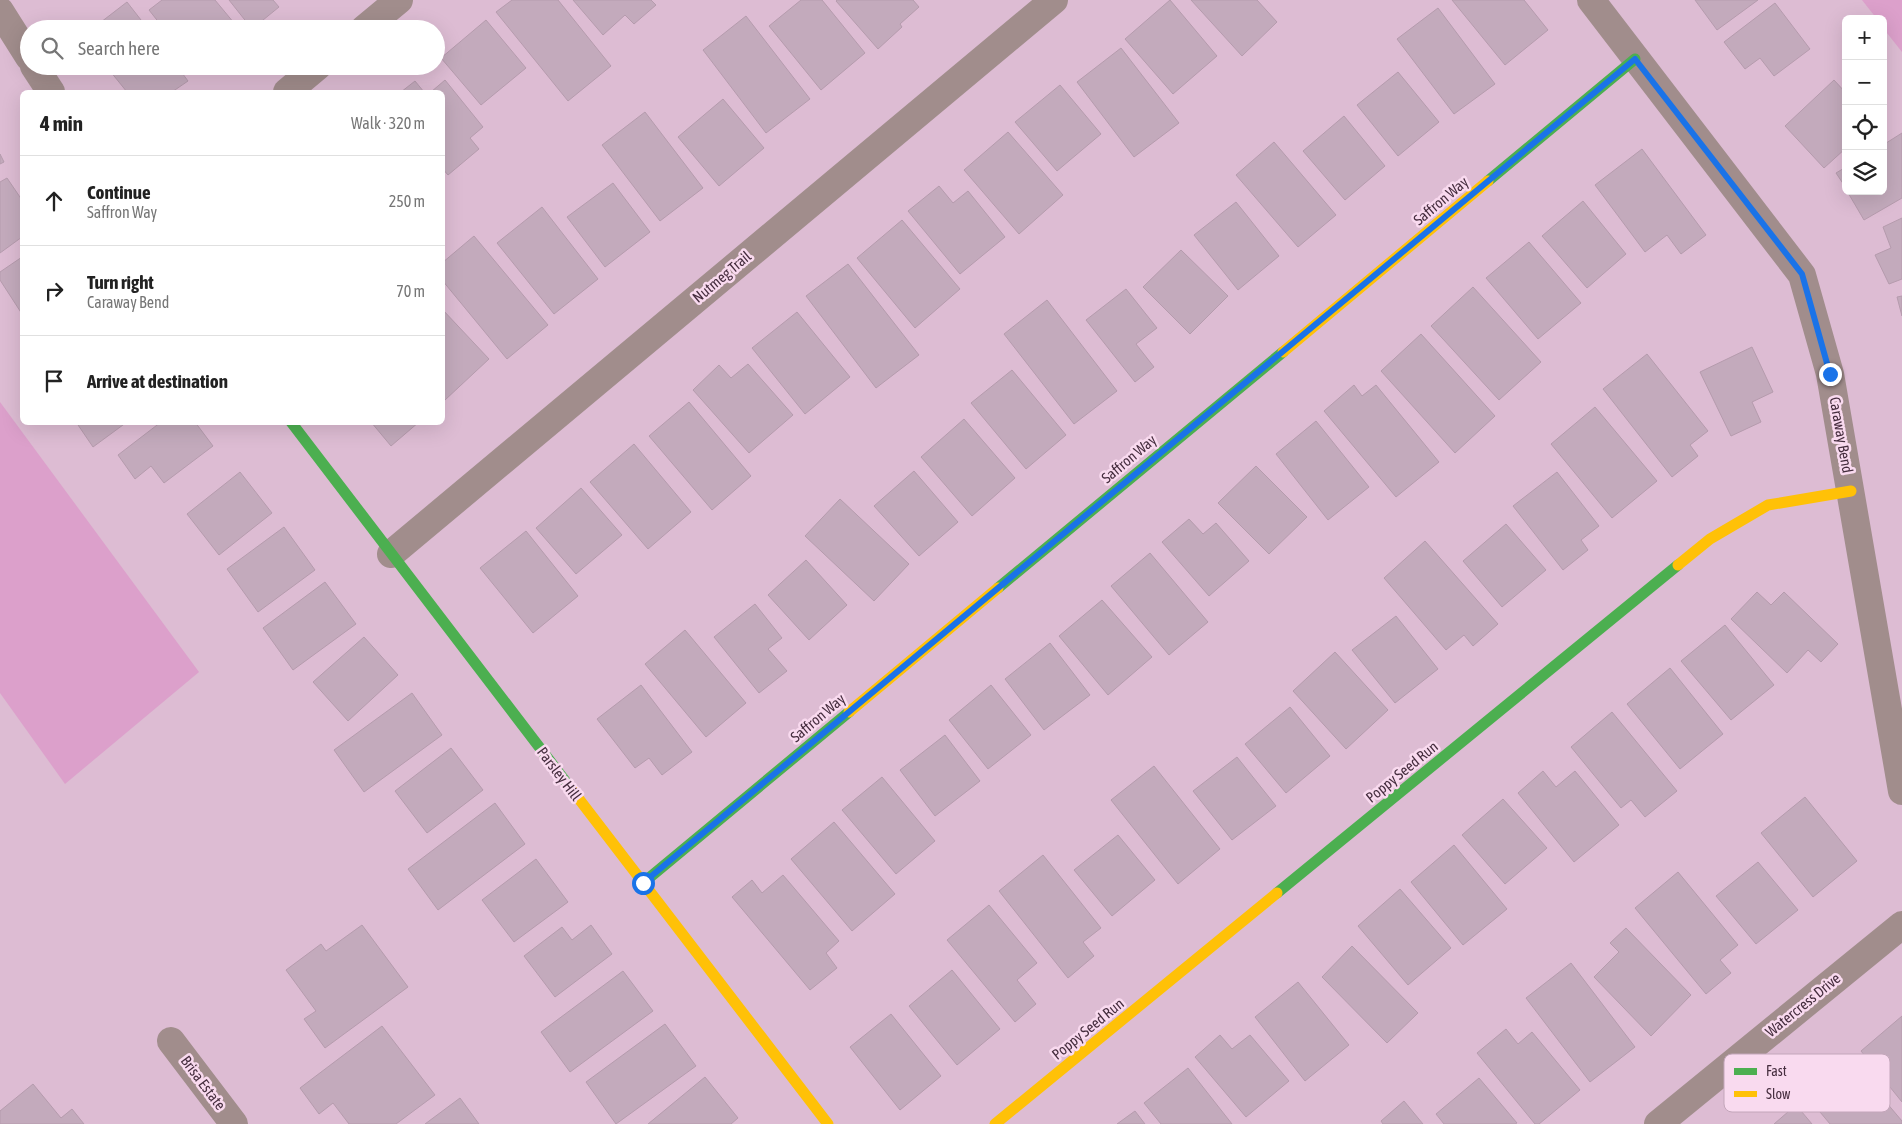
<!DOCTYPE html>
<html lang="en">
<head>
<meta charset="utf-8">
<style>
	:root { --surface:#fff; --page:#f2f2f2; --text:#222; --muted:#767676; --line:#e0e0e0 }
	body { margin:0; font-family:"Asap Condensed",sans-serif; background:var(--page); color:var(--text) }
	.controls { position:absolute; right:15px; top:15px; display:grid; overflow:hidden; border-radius:8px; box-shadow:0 5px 20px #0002 }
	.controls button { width:45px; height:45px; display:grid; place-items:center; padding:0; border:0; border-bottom:1px solid var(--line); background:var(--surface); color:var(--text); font:25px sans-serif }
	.stop { position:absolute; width:15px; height:15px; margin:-11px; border:4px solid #1a73e8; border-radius:50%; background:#fff }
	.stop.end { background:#1a73e8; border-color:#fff; box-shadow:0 1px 5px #0008 }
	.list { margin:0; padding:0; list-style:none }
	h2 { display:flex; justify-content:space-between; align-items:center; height:65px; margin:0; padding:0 20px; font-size:21px }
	h2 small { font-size:16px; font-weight:400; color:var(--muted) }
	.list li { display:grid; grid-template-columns:32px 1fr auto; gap:15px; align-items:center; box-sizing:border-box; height:90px; padding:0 20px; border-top:1px solid var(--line) }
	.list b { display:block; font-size:19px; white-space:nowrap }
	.list p { margin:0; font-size:16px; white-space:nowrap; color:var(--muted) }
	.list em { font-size:16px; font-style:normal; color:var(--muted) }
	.icon { flex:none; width:28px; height:28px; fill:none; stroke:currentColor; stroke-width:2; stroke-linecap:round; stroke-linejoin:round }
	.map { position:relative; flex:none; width:1902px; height:1124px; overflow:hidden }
	.search { position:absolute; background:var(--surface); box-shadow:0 5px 20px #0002; left:20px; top:20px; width:425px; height:55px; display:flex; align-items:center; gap:12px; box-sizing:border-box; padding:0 18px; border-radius:28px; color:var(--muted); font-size:19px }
	.panel { position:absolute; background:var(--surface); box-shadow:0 5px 20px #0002; left:20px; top:90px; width:425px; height:335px; border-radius:8px }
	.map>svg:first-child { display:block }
	.green { fill:#dca0cb }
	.building { fill:#c3aabc; stroke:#b59bad }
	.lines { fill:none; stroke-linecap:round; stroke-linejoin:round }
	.street { stroke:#a18d8c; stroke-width:28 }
	.fast { stroke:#4caf50; stroke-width:11 }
	.slow { stroke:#ffc107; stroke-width:11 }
	.route { stroke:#1a73e8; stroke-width:6 }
	.labels { text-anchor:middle; stroke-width:5; stroke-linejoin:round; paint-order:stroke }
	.street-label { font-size:15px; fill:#452d3e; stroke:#f9daef }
	.key { fill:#f9daef; stroke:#c3a6ba; stroke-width:1 }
	.key-label { font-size:14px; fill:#452d3e }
</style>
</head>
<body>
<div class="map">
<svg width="1902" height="1124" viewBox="0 0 1902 1124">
	<rect width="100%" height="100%" fill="#ddbcd3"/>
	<g class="green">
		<polygon points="1862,0 1902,0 1902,52 1883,28 1883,19 1877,19"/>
		<polygon points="0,402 199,672 65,784 0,693"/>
	</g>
	<g class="building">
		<polygon points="162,0 215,0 239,29 164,29 149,10"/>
		<polygon points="229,0 273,0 279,7 252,29"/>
		<polygon points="512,0 558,0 611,66 568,101 496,12"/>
		<polygon points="573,0 651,0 656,5 634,24 625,15 603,35"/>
		<polygon points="801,0 822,0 865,53 821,90 769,26"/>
		<polygon points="837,0 913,0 919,7 900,24 902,27 878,49 836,1"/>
		<polygon points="1170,0 1217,56 1173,94 1125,39"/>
		<polygon points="1191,0 1257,0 1277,22 1242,56"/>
		<polygon points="1452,0 1524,0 1548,30 1505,65"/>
		<polygon points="1695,0 1758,0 1717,30"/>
		<polygon points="127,2 148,29 92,29"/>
		<polygon points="1775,3 1810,49 1774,76 1760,58 1745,69 1724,42"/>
		<polygon points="1438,8 1495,84 1454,114 1397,39"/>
		<polygon points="746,16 810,99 766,133 703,50"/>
		<polygon points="486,20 526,68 481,105 441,58"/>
		<polygon points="1121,48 1179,123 1134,157 1077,82"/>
		<polygon points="106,66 177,66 188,81 172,92 127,92"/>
		<polygon points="1398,72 1439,122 1398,156 1357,105"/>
		<polygon points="445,80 483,127 470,138 479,149 448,175 442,168 442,92 431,92"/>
		<polygon points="1834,80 1846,93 1846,148 1824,168 1785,126"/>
		<polygon points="415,81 424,92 401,92"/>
		<polygon points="1060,85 1101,134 1057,171 1015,122"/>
		<polygon points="723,99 764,148 719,186 678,137"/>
		<polygon points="645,112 703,188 660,221 602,145"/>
		<polygon points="1344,116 1385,166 1345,200 1303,151"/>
		<polygon points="1008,132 1063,195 1019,234 964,170"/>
		<polygon points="1902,133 1902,198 1864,220 1847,191 1883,191 1883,145"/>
		<polygon points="1274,142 1336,215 1298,247 1236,175"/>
		<polygon points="1642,149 1706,235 1681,254 1667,235 1645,252 1595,185"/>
		<polygon points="0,154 4,162 0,164"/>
		<polygon points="1846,167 1846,188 1836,173"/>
		<polygon points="7,178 22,200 22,237 0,253 0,182"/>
		<polygon points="613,183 650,232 605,267 567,217"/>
		<polygon points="939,186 953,203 968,191 1005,237 960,274 908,211"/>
		<polygon points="1583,201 1626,254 1587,288 1542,236"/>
		<polygon points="1236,202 1279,256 1238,290 1194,235"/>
		<polygon points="542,207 598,279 554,314 497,243"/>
		<polygon points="1902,218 1902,279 1889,284 1875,255 1891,248 1883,227"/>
		<polygon points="902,220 960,289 915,328 857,258"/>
		<polygon points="474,236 548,325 507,359 442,280 442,263"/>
		<polygon points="1529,242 1581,303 1538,339 1486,278"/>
		<polygon points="1181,250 1228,296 1190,334 1143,287"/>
		<polygon points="22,257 22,314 0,280 0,272"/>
		<polygon points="848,264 919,355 876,388 806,296"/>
		<polygon points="1473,287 1541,362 1499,400 1431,326"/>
		<polygon points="1126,289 1157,328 1136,344 1154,367 1135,382 1086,320"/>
		<polygon points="1902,296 1902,316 1897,297"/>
		<polygon points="1047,300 1117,391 1074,424 1004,334"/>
		<polygon points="442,309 489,359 445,400 442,397"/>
		<polygon points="797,312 850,377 805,414 752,348"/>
		<polygon points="1421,334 1495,416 1455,453 1381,371"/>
		<polygon points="1752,347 1773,392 1752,402 1761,422 1731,436 1700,372"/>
		<polygon points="1647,354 1708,431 1690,445 1698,456 1672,477 1603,389"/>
		<polygon points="748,364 793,415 749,453 693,390 719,365 731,378"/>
		<polygon points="1012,370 1066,435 1026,469 971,403"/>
		<polygon points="1354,385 1362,396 1376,385 1439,462 1396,497 1324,411"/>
		<polygon points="689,402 751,476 712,510 649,436"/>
		<polygon points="1595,407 1657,481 1612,518 1551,444"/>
		<polygon points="964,419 1015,478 972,516 921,457"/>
		<polygon points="1316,421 1369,487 1328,520 1276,454"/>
		<polygon points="76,422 127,422 93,447"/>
		<polygon points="161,422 195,422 213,446 164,483 151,466 135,479 118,455"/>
		<polygon points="371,422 419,422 391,446"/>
		<polygon points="634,444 691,512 648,549 590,482"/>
		<polygon points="1256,466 1307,517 1269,554 1218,503"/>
		<polygon points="914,471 958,522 919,556 874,506"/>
		<polygon points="240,472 272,513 219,555 187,514"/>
		<polygon points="1557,472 1599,526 1581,540 1588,550 1563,570 1513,506"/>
		<polygon points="581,488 622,535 576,574 536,528"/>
		<polygon points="840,499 909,564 874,601 805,536"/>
		<polygon points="1189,519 1203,534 1216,523 1249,561 1209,596 1162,542"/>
		<polygon points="1506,524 1546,570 1502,607 1463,561"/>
		<polygon points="284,527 315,570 258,612 227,569"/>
		<polygon points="526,531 578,596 533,633 480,568"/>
		<polygon points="1425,541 1498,624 1473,646 1464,635 1446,650 1384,578"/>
		<polygon points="1150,553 1208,622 1169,655 1111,586"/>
		<polygon points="806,560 847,605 809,640 768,595"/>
		<polygon points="325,582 356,624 293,670 263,628"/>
		<polygon points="1757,592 1771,605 1784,592 1838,644 1821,662 1808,650 1787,673 1731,619"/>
		<polygon points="1102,600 1152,657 1108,695 1059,636"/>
		<polygon points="755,604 782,638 768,649 787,671 759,693 714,637"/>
		<polygon points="1396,616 1438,669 1395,703 1352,650"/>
		<polygon points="1725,625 1774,685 1731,720 1681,661"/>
		<polygon points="685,630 746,703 706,737 645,664"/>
		<polygon points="364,637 398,675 348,721 313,682"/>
		<polygon points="1050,643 1090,695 1044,730 1005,679"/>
		<polygon points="1335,652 1388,710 1346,749 1293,691"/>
		<polygon points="1670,668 1723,734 1680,769 1627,704"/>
		<polygon points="641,685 692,752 662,775 649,758 635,768 597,719"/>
		<polygon points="991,685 1031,735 988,769 949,720"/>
		<polygon points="412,693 442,735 364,792 334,750"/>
		<polygon points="1290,707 1330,756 1286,793 1245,744"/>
		<polygon points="1612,712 1677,791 1645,817 1631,800 1621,808 1571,747"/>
		<polygon points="945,735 980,781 935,816 900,770"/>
		<polygon points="451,748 483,790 427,833 395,791"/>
		<polygon points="1237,757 1276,806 1232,840 1193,791"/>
		<polygon points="1154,766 1220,849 1178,884 1111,800"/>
		<polygon points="1543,771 1556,787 1575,771 1619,825 1574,862 1518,793"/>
		<polygon points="882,777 935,841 896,874 842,810"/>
		<polygon points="1805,797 1857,861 1813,897 1761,833"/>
		<polygon points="1503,799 1547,848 1505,884 1462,835"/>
		<polygon points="495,803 525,844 438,910 408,869"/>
		<polygon points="834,822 895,894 852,931 791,859"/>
		<polygon points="1118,835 1155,880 1112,916 1074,870"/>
		<polygon points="1454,845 1507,909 1463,945 1411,882"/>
		<polygon points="1043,855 1101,928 1083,942 1094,956 1068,978 999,891"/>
		<polygon points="536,859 568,902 514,942 482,900"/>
		<polygon points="1758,862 1798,910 1756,944 1716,896"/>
		<polygon points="1678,872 1738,945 1720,960 1731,973 1706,994 1635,908"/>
		<polygon points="783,875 839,941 826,953 837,968 810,990 732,897 752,880 762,893"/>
		<polygon points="1400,889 1451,948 1408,985 1358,926"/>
		<polygon points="989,905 1037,963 1017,980 1036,1004 1015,1022 947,940"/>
		<polygon points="362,925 408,987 325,1048 304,1019 316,1011 286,970 321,944 326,951"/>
		<polygon points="591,925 612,954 555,997 524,956 562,927 572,940"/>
		<polygon points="1626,928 1691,995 1651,1036 1594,977 1619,952 1610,943"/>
		<polygon points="1352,946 1418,1013 1387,1043 1322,977"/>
		<polygon points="1571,963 1635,1047 1590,1082 1526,998"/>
		<polygon points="952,970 1000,1029 957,1065 909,1006"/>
		<polygon points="623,971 653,1011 570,1072 541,1032"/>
		<polygon points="1298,982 1349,1045 1305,1081 1255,1017"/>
		<polygon points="891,1014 941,1076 900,1110 850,1047"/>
		<polygon points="1902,1016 1902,1102 1861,1051"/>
		<polygon points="665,1024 696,1066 616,1124 586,1082"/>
		<polygon points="382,1026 435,1095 396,1124 349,1124 333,1103 319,1114 300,1088"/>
		<polygon points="1506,1029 1518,1044 1532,1032 1580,1090 1539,1124 1535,1124 1477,1053"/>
		<polygon points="1220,1035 1232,1049 1250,1035 1289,1081 1246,1117 1195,1057"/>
		<polygon points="1853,1063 1902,1121 1902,1124 1830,1124 1810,1100"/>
		<polygon points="1188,1068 1232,1124 1161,1124 1144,1103"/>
		<polygon points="705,1077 738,1118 731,1124 648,1124"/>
		<polygon points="1479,1078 1517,1123 1515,1124 1444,1124 1436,1114"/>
		<polygon points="33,1084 61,1118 72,1109 84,1124 0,1124 0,1111"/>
		<polygon points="460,1098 479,1124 425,1124"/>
		<polygon points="1404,1101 1423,1124 1383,1124 1381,1121"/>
		<polygon points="1796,1105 1812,1124 1774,1124"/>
		<polygon points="1135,1111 1145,1124 1117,1124"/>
	</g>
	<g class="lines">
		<g class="street">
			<polyline points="1591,0 1802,275 1830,374 1902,791"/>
			<polyline points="0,11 29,57"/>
			<polyline points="364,29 399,0"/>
			<polyline points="34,66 51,92"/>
			<polyline points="287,92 318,66"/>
			<polyline points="391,554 1054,0"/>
			<polyline points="171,1041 234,1124"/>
			<polyline points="1658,1124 1902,925"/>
		</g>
		<g class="fast">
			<polyline points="1488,181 1635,59"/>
			<polyline points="291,422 569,786"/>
			<polyline points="998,588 1283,352"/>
			<polyline points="643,883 849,712"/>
			<polyline points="1277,893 1678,565"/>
		</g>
		<g class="slow">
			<polyline points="1283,352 1488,181"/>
			<polyline points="1678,565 1710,539 1768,505 1851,491"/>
			<polyline points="849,712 998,588"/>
			<polyline points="569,786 828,1124"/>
			<polyline points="995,1124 1277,893"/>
		</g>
	</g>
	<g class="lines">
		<polyline class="route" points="643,883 1635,59 1802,274 1830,374"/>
	</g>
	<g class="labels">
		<g class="street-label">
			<text transform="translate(1441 201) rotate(-40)" y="5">Saffron Way</text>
			<text transform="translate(722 277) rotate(-40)" y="5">Nutmeg Trail</text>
			<text transform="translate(1841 435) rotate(80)" y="5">Caraway Bend</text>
			<text transform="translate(1129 459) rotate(-40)" y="5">Saffron Way</text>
			<text transform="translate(818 718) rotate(-40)" y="5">Saffron Way</text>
			<text transform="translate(1402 772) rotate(-39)" y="5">Poppy Seed Run</text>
			<text transform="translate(559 774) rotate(53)" y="5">Parsley Hill</text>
			<text transform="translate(1803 1005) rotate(-39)" y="5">Watercress Drive</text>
			<text transform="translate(1088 1029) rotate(-39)" y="5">Poppy Seed Run</text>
			<text transform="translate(203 1083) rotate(53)" y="5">Brisa Estate</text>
		</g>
	</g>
	<rect x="1724" y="1054" width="166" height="58" rx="8" class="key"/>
	<rect x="1734" y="1068" width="23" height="7" fill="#4caf50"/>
	<rect x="1734" y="1091" width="23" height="6" fill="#ffc107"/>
	<g class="key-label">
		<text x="1766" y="1076">Fast</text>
		<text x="1766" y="1099">Slow</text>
	</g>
</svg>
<div class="controls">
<button>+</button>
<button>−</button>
<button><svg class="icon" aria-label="locate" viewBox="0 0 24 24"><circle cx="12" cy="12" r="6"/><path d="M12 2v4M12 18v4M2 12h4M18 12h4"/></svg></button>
<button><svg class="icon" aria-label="layers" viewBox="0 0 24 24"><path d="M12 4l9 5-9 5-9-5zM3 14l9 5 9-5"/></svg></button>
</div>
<div class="stop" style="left:643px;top:883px"></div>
<div class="stop end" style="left:1830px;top:374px"></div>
<div class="search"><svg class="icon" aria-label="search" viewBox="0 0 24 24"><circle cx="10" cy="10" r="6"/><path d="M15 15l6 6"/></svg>Search here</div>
<section class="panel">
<h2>4 min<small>Walk · 320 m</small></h2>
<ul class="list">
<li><svg class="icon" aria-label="ahead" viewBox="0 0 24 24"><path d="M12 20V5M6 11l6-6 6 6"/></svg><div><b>Continue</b><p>Saffron Way</p></div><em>250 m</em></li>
<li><svg class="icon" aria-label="right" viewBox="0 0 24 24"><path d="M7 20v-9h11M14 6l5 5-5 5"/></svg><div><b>Turn right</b><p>Caraway Bend</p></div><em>70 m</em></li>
<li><svg class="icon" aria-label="arrive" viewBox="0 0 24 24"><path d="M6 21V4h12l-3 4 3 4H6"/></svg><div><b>Arrive at destination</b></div></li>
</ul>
</section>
</div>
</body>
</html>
